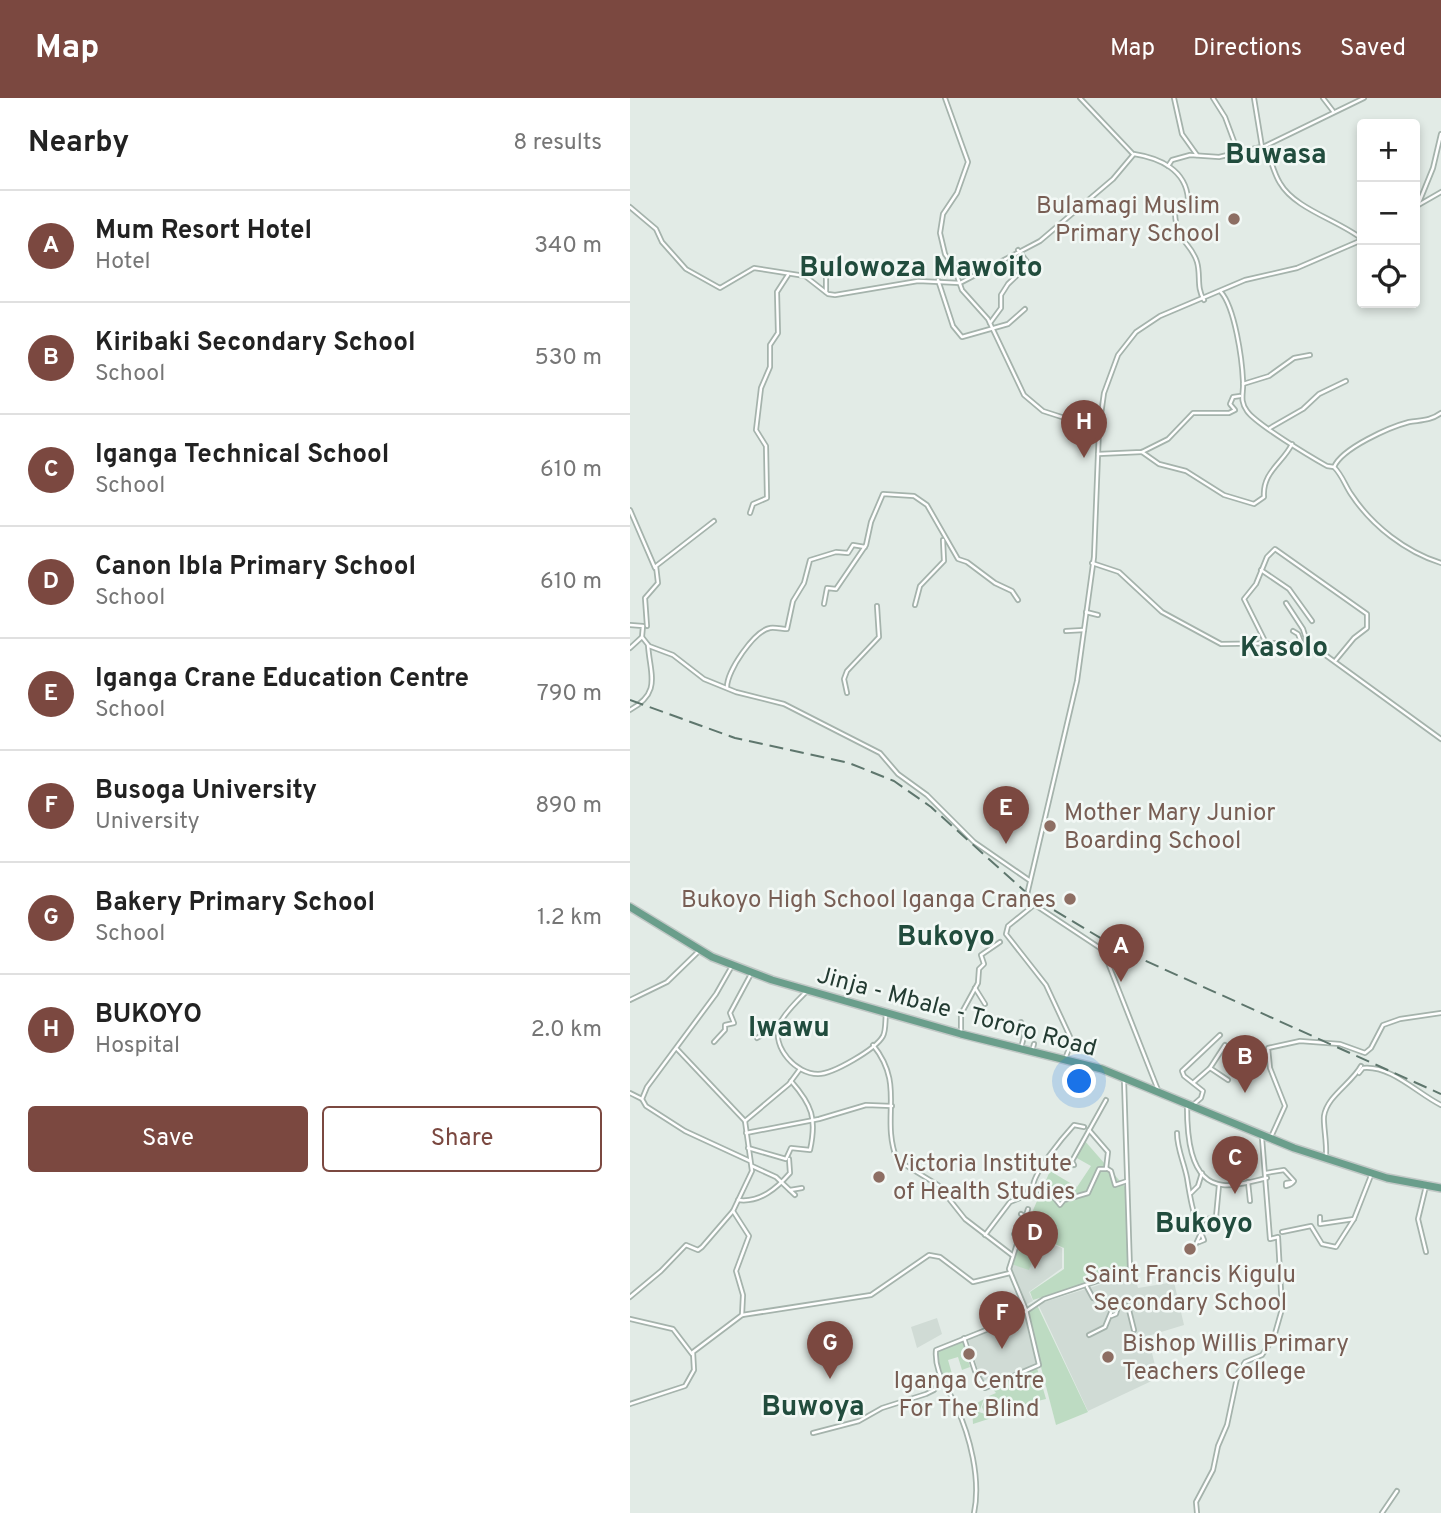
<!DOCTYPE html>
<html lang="en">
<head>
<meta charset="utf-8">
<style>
	:root { --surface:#fff; --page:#f6f6f6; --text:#222; --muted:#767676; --line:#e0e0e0; --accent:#7b4840 }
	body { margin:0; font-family:Overpass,sans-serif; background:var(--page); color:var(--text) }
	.controls { position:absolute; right:21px; top:21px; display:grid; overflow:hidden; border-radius:7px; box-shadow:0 4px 10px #0003 }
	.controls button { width:63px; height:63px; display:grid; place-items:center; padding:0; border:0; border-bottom:2px solid var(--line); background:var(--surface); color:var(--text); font:35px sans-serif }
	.you { position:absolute; left:450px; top:984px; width:24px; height:24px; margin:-18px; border:5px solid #fff; border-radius:50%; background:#1a73e8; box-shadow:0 0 0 10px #1a73e833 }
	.badge { display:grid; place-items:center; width:46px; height:46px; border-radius:50%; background:var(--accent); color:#fff; font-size:23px; font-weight:700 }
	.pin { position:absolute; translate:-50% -58px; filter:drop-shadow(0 2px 4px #0008) }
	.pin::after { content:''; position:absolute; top:37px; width:24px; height:21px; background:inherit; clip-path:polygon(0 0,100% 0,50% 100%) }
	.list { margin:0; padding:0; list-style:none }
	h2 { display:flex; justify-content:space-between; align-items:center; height:91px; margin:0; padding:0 28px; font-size:30px }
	h2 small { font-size:23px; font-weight:400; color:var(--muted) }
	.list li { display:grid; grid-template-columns:46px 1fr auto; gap:21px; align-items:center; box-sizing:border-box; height:112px; padding:0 28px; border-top:2px solid var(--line) }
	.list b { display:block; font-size:26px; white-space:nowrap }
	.list p { margin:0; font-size:23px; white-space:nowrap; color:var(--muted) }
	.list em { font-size:23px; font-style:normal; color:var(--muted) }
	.actions { display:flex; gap:14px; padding:21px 28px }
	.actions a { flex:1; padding:16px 0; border:2px solid var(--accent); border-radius:7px; text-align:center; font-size:24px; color:var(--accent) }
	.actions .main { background:var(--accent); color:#fff }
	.icon { flex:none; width:38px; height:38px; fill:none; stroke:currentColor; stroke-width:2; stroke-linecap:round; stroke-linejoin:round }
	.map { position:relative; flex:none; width:811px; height:1415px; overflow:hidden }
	header { display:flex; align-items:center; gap:42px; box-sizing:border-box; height:98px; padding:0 35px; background:var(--accent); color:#fff }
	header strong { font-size:33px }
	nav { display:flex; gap:38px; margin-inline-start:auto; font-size:24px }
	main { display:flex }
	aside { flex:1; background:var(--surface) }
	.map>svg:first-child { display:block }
	.built { fill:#d0dbd5 }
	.green { fill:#bddbc2 }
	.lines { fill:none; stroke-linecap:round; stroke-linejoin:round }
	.minor-casing { stroke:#a5b3ac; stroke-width:6 }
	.primary-casing { stroke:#c1c8c6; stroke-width:10 }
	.minor { stroke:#fff; stroke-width:2.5 }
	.primary { stroke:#6a9e8b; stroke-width:7 }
	.rail { stroke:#5e766d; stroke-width:2; stroke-dasharray:14 7; stroke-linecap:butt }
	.education-dot { fill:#8d6e63; stroke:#f2f8f5; stroke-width:2.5 }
	.labels { text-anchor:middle; stroke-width:5; stroke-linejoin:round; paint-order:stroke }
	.education-label { font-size:24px; fill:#785e54; stroke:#f2f8f5; text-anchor:start }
	.street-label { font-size:24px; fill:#233b32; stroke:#f2f8f5 }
	.quarter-label { font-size:28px; font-weight:bold; fill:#214c3d; stroke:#f2f8f5 }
</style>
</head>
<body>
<header>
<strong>Map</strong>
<nav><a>Map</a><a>Directions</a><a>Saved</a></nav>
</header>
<main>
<aside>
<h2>Nearby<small>8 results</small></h2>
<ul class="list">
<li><span class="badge">A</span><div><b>Mum Resort Hotel</b><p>Hotel</p></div><em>340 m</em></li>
<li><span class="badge">B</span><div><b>Kiribaki Secondary School</b><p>School</p></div><em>530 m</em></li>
<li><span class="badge">C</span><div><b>Iganga Technical School</b><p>School</p></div><em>610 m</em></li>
<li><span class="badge">D</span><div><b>Canon Ibla Primary School</b><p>School</p></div><em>610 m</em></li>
<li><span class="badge">E</span><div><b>Iganga Crane Education Centre</b><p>School</p></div><em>790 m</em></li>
<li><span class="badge">F</span><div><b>Busoga University</b><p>University</p></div><em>890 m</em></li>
<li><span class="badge">G</span><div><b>Bakery Primary School</b><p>School</p></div><em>1.2 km</em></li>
<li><span class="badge">H</span><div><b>BUKOYO</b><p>Hospital</p></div><em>2.0 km</em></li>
</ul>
<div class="actions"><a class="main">Save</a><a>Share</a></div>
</aside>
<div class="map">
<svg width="811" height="1415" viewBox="0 0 811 1415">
	<rect width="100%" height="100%" fill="#e2ebe6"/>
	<g class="built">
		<polygon points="393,1134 432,1150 432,1170 399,1194 403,1203 395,1207 380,1172"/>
		<polygon points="504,1176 508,1190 544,1184 554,1227 518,1238 528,1280 458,1313 408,1206"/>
		<polygon points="395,1218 408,1265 365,1284 362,1279 352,1284 338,1241"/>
		<polygon points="307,1220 312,1236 287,1250 281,1229"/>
	</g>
	<g class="green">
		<polygon points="454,1042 496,1090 498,1173 403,1202 400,1194 434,1171 434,1150 394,1133 420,1073 447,1089 461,1068 445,1059"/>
		<polygon points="393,1137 409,1146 399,1172 381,1166"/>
		<polygon points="407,1207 458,1314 426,1327 397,1215"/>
		<polygon points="328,1243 333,1244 340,1269 332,1272 328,1259 318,1262 322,1276 311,1281 306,1252"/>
		<polygon points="407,1270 416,1301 383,1309 383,1313 343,1326 342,1308 354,1301 349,1314 355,1316 352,1309 356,1299 360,1302 359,1298 366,1295 362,1290"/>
	</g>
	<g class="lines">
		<g class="minor-casing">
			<g id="minor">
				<polyline points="315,0 338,64 327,95 313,116 310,135 315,156 324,169 332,192 358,221 394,297 413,313 469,331"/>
				<polyline points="450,0 503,56"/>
				<polyline points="544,0 552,36 567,57"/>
				<polyline points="583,0 595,19 608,54"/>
				<polyline points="624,0 632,49"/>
				<polyline points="693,0 703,13"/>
				<path d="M635,49C641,60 643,74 650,85C665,111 708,122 732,141"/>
				<polyline points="538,68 542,62 560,57 589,59 635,48 734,0"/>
				<polyline points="788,107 803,70 811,36"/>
				<path d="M0,109L26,131L32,144L56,171L90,190L124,170L175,178L198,196L205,197L288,183L330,185L410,143L483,81L504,56C530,60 556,72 558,101L545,115C546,144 561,144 567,164C571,178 566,189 574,202"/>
				<polyline points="785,109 811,94"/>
				<polyline points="193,166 196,169 196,194"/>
				<polyline points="308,182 323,228 332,239 378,226 395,211"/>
				<path d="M591,194C605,210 612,261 613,283C614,295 609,302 617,313C626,326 681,359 697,368L704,369C712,377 715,387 721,396C742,428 776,454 811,465"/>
				<polyline points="360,225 371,210 371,197 378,186 399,166 388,152"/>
				<polyline points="613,286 639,278 664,260 680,257"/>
				<polyline points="640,330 673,311 689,296 716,283"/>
				<path d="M512,354L529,366L556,373L594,397L624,406L634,399C632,374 653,365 662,346"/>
				<polyline points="468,356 512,354 538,341 563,315 599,315 605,312 600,306 603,299 610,298"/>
				<path d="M704,369C712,350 760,329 779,324C791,322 800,323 811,315"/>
				<polyline points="0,412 25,470"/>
				<polyline points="120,415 123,406 137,400 136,348 126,332 131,290 140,269 140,247 148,235 147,194 158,177"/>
				<polyline points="462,465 489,474 532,514 591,546 655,545 694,556 811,641"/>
				<polyline points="631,472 659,491 682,523"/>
				<polyline points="656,505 673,531 679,550"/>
				<polyline points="194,506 197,490 206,491 236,447 241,424 253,396 284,398 297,407 328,461 337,464 365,485 382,493 388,502"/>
				<polyline points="285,507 290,488 314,463 313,442"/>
				<polyline points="456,514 468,517"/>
				<polyline points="0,527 13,528 12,539 19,548 43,557 74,581 106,594 154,606 250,655 268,676 297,697 344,744 399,782"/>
				<polyline points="17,528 15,500 28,485 26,468 84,423"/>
				<polyline points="436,533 454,532"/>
				<polyline points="663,533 668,536 673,549"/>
				<polyline points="636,545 614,501 626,486 637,459 645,451 737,516 737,530 724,540 705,563"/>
				<polyline points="0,550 12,539"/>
				<path d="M97,589C97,573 124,533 140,530C144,529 153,531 157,531L163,503L174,485L180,462L206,454L218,455L223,447L235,449"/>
				<polyline points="217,595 214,581 217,573 249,539 247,508"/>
				<path d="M0,612C32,594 20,577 18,547"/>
				<polyline points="404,807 378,828 376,836 416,887 442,943 435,961"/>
				<polyline points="102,868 86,896 17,989 12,1001 16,1008 55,1033 120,1063"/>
				<polyline points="345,890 355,906"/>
				<path d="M177,893C168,902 154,915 149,927C142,950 166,976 188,976C203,976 246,951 253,938C256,932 255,923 256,916"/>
				<polyline points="0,902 37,884 70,852"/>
				<polyline points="331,936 331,916 348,885 349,871 354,866 351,857 370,844"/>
				<polyline points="127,940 150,926"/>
				<polyline points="84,944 95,932 95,927 104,925 100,915 121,876"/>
				<path d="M243,947C276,988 250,1018 267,1062L308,1087L335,1121L382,1157"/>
				<polyline points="391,950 395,935 391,924"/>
				<polyline points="47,951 115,1023 122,1073 103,1113 119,1138 106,1173 113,1197 112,1217"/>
				<polyline points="402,953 404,946"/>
				<polyline points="580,970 595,947"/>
				<path d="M729,975L733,970C761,967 788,996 811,1007"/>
				<polyline points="564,984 580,970 598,982"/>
				<polyline points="528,992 473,852 396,801 447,583 464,459 469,331 474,295 488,257 506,234 530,218 615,182 667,170 732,142"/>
				<polyline points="0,995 12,1001"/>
				<polyline points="563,1007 571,1000 573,993 554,978 552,973 590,937"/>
				<path d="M557,1008C557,1032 558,1084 593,1087C606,1089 623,1083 637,1080"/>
				<polyline points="115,1023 159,986 170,971"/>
				<polyline points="116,1035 189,1021 236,1007 262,1008"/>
				<path d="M547,1035C547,1051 554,1064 557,1080C560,1099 563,1117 571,1135L566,1146"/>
				<polyline points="641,1039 655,1008 640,970 638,950 670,943 710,946 735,955 741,950 753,927 770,921 811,915"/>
				<path d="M118,1050L156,1061L161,1050L180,1052C187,1020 182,1007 161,983"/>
				<path d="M696,1057C697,1045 693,1026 694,1018C697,998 722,985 731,968"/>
				<polyline points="444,1067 442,1063 476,1002"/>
				<polyline points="122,1068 146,1079 165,1097"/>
				<polyline points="476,1070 481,1073 485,1087 497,1083"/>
				<path d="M636,1075L654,1072L664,1083C662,1086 660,1087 656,1088V1085L663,1084"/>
				<polyline points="618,1084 620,1103"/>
				<polyline points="796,1088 788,1121 796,1154"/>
				<path d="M403,1089C403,1075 433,1039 444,1027L454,1029"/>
				<polyline points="160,1092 172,1090"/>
				<polyline points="561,1095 568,1088 572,1075"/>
				<path d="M108,1102C130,1105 147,1090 160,1075L159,1061"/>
				<polyline points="391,1116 397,1120"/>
				<polyline points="690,1119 690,1126 724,1121"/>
				<polyline points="569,1129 574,1122 586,1119 589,1087"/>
				<polyline points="652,1134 681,1128 692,1146 706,1149 724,1121 742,1075"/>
				<polyline points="384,1136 391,1138"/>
				<polyline points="355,1137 380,1104 395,1098 400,1089 422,1097 430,1107 434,1102 458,1095 469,1071 476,1071 478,1054 459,1032"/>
				<polyline points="569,1144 574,1142 571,1135"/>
				<polyline points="457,1189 463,1200 475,1203 482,1212 475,1229 459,1237"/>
				<polyline points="0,1199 31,1173 56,1147 68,1152 72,1149 103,1113"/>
				<polyline points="478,1206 498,1208 504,1232"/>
				<polyline points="481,1218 486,1216 488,1209"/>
				<polyline points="0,1221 43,1231 62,1256"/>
				<polyline points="334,1240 345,1273 355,1290 409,1267 396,1212 379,1171 398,1111"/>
				<polyline points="0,1306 55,1288 64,1272 63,1254 112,1217 241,1197 299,1157 310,1159 343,1184 380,1175"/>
				<polyline points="183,1335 229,1323 252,1310 296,1296 304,1292 311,1282"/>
				<path d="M344,1415C351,1381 340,1338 326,1308C317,1288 304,1274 306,1252L386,1220L414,1201L500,1172L494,982"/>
				<polyline points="567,1415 566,1404 583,1372 588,1348 597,1327 608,1275 615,1264 632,1257 644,1239 652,1211 648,1139 640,1141 632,1040"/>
				<polyline points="752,1415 767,1393"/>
			</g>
		</g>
		<g class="primary-casing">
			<polyline id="primary" points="0,809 82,859 142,882 331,936 472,971 664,1050 757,1080 811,1090"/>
		</g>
		<use href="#minor" class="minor"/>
		<use href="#primary" class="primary"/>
		<polyline class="rail" points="0,602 105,640 219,665 264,683 301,709 399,797 487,850 811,996"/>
	</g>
	<g class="education-dot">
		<circle cx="604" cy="121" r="7"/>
		<circle cx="420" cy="728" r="7"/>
		<circle cx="440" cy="801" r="7"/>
		<circle cx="249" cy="1079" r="7"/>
		<circle cx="560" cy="1151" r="7"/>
		<circle cx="339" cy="1256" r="7"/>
		<circle cx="478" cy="1259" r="7"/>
	</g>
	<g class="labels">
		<g class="education-label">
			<text x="590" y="115" text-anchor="end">Bulamagi Muslim<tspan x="590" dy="28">Primary School</tspan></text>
			<text x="434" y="722">Mother Mary Junior<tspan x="434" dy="28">Boarding School</tspan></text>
			<text x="426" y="809" text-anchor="end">Bukoyo High School Iganga Cranes</text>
			<text x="263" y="1073">Victoria Institute<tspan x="263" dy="28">of Health Studies</tspan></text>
			<text x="560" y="1184" text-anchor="middle">Saint Francis Kigulu<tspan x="560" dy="28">Secondary School</tspan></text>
			<text x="492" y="1253">Bishop Willis Primary<tspan x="492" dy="28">Teachers College</tspan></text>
			<text x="339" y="1290" text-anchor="middle">Iganga Centre<tspan x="339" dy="28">For The Blind</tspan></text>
		</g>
		<g class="street-label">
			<text transform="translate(327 913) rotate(15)" y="8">Jinja - Mbale - Tororo Road</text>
		</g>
		<g class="quarter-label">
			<text x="646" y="65">Buwasa</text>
			<text x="291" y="178">Bulowoza Mawoito</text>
			<text x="654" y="558">Kasolo</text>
			<text x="316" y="847">Bukoyo</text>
			<text x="159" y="938">Iwawu</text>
			<text x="574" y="1134">Bukoyo</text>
			<text x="183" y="1317">Buwoya</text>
		</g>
	</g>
</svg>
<div class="controls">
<button>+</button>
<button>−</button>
<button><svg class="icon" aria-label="locate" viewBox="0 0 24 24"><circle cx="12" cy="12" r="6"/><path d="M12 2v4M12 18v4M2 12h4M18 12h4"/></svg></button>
</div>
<div class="you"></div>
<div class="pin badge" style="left:491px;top:884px">A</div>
<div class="pin badge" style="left:615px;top:995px">B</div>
<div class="pin badge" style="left:605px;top:1096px">C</div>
<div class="pin badge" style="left:405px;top:1171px">D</div>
<div class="pin badge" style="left:376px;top:746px">E</div>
<div class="pin badge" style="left:372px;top:1251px">F</div>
<div class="pin badge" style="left:200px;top:1281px">G</div>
<div class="pin badge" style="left:454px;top:360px">H</div>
</div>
</main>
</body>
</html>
